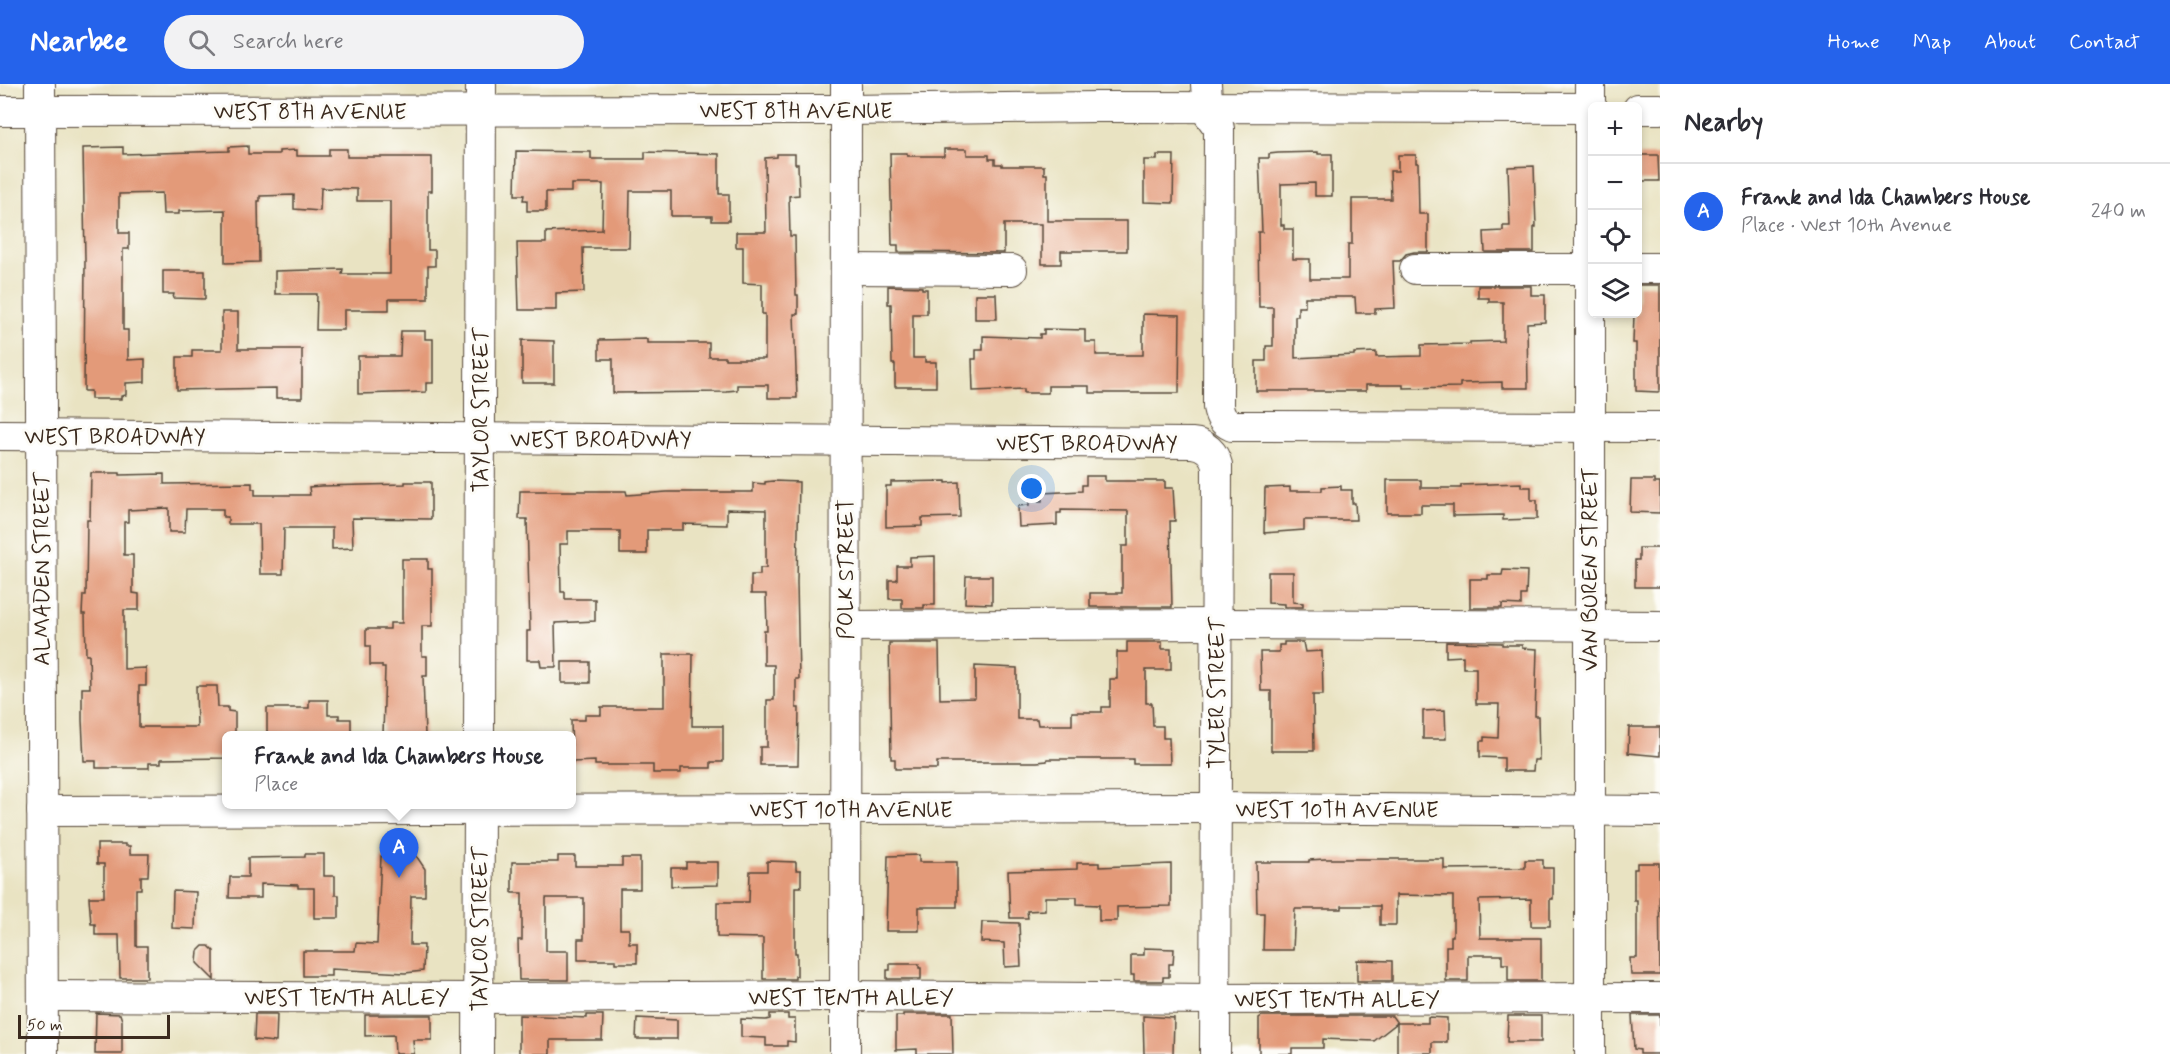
<!DOCTYPE html>
<html lang="en">
<head>
<meta charset="utf-8">
<style>
	:root { --surface:#fff; --page:#f2f2f3; --text:#2b2b33; --muted:#7c7c81; --line:#e1e1e2; --accent:#2563eb }
	body { margin:0; font-family:Mynerve,sans-serif; background:var(--page); color:var(--text) }
	.controls { position:absolute; right:18px; top:18px; display:grid; overflow:hidden; border-radius:9px; box-shadow:0 3px 9px #0003 }
	.controls button { width:54px; height:54px; display:grid; place-items:center; padding:0; border:0; border-bottom:2px solid var(--line); background:var(--surface); color:var(--text); font:30px sans-serif }
	.scale { position:absolute; left:18px; bottom:15px; width:152px; box-sizing:border-box; padding-left:6px; border:3px solid #3b2a1e; border-top:0; font-size:16px; line-height:21px; white-space:nowrap; color:#3b2a1e; -webkit-text-stroke:4px #fdfcf7; paint-order:stroke }
	.you { position:absolute; left:1032px; top:405px; width:21px; height:21px; margin:-15px; border:4px solid #fff; border-radius:50%; background:#1a73e8; box-shadow:0 0 0 9px #1a73e833 }
	.badge { display:grid; place-items:center; width:39px; height:39px; border-radius:50%; background:var(--accent); color:#fff; font-size:20px; font-weight:700 }
	.pin { position:absolute; translate:-50% -50px; filter:drop-shadow(0 2px 3px #0008) }
	.pin::after { content:''; position:absolute; top:32px; width:21px; height:18px; background:inherit; clip-path:polygon(0 0,100% 0,50% 100%) }
	.popup { position:absolute; left:222px; top:647px; width:354px; height:78px; box-sizing:border-box; display:grid; place-content:center; border-radius:9px; background:var(--surface); filter:drop-shadow(0 2px 4px #0005); font-size:20px; white-space:nowrap; color:var(--muted) }
	.popup b { font-size:22px; color:var(--text) }
	.popup::after { content:''; position:absolute; left:50%; top:100%; margin-left:-12px; border:12px solid transparent; border-top-color:var(--surface) }
	.list { margin:0; padding:0; list-style:none }
	h2 { display:flex; justify-content:space-between; align-items:center; height:78px; margin:0; padding:0 24px; font-size:26px }
	h2 small { font-size:20px; font-weight:400; color:var(--muted) }
	.list li { display:grid; grid-template-columns:39px 1fr auto; gap:18px; align-items:center; box-sizing:border-box; height:96px; padding:0 24px; border-top:2px solid var(--line) }
	.list b { display:block; font-size:22px; white-space:nowrap }
	.list p { margin:0; font-size:20px; white-space:nowrap; color:var(--muted) }
	.list em { font-size:20px; font-style:normal; color:var(--muted) }
	.icon { flex:none; width:33px; height:33px; fill:none; stroke:currentColor; stroke-width:2; stroke-linecap:round; stroke-linejoin:round }
	.map { position:relative; flex:none; width:1660px; height:970px; overflow:hidden }
	header { display:flex; align-items:center; gap:36px; box-sizing:border-box; height:84px; padding:0 30px; background:var(--accent); color:#fff }
	header strong { font-size:28px }
	nav { display:flex; gap:33px; margin-inline-start:auto; font-size:21px }
	.search { width:420px; height:54px; background:var(--page); display:flex; align-items:center; gap:15px; box-sizing:border-box; padding:0 21px; border-radius:33px; color:var(--muted); font-size:22px }
	main { display:flex }
	aside { flex:1; background:var(--surface) }
	.map>svg:first-child { display:block }
	.building { fill:#e39a79 }
	.lines { fill:none; stroke-linecap:round; stroke-linejoin:round }
	.minor-casing { stroke:#554637; stroke-width:32 }
	.minor { stroke:#fff; stroke-width:30 }
	.labels { text-anchor:middle; stroke-width:6; stroke-linejoin:round; paint-order:stroke }
	.street-label { font-size:22px; fill:#3b2a1e; stroke:#fdfcf7 }
</style>
</head>
<body>
<header>
<strong>Nearbee</strong>
<div class="search"><svg class="icon" aria-label="search" viewBox="0 0 24 24"><circle cx="10" cy="10" r="6"/><path d="M15 15l6 6"/></svg>Search here</div>
<nav><a>Home</a><a>Map</a><a>About</a><a>Contact</a></nav>
</header>
<main>
<div class="map">
<svg width="1660" height="970" viewBox="0 0 1660 970">
	<rect width="100%" height="100%" fill="#fdfcf7"/>
	<filter id="ink" filterUnits="userSpaceOnUse"><feTurbulence type="fractalNoise" baseFrequency=".0167" numOctaves="2"/><feDisplacementMap in="SourceGraphic" scale="12" xChannelSelector="R" yChannelSelector="G"/><feConvolveMatrix kernelMatrix="1 2 1 2 8 2 1 2 1" color-interpolation-filters="sRGB"/></filter>
	<filter id="wash" filterUnits="userSpaceOnUse"><feTurbulence type="fractalNoise" baseFrequency=".008" numOctaves="4" result="noise"/><feDisplacementMap in="SourceGraphic" scale="24" xChannelSelector="R" yChannelSelector="G"/><feGaussianBlur stdDeviation="1.35" result="paint"/><feColorMatrix in="noise" values="0 0 0 0 0 0 0 0 0 0 0 0 0 0 0 0 0 1.4 0 .05"/><feComposite in="paint" operator="in"/></filter>
	<g filter="url(#wash)">
		<rect width="100%" height="100%" fill="#e9e3c2"/>
		<g id="blocks">
			<g class="building">
				<polygon points="248,62 248,70 279,70 279,67 297,66 297,72 329,72 329,65 347,65 347,73 432,73 432,107 428,107 428,166 435,166 435,182 428,182 428,215 389,215 389,226 344,226 344,246 316,246 317,210 275,210 275,187 343,185 342,190 390,190 390,117 357,117 357,105 321,104 320,127 294,125 294,111 260,112 260,117 258,117 259,178 225,179 225,126 179,127 179,130 163,130 162,109 119,110 119,149 129,149 129,165 123,165 123,246 128,246 128,276 145,275 145,298 126,299 126,311 121,312 121,315 91,315 91,307 84,307 85,175 83,64 123,63 123,70 229,67 229,63"/>
				<polygon points="944,65 967,65 967,71 989,71 989,75 995,75 995,80 1002,80 1002,82 1044,82 1044,90 1047,90 1047,137 1127,137 1127,167 1061,167 1061,180 1042,180 1042,140 1004,140 1004,169 898,168 898,161 892,161 890,69 907,69 907,72 944,72"/>
				<polygon points="516,67 591,68 591,75 645,75 645,68 719,70 719,110 729,110 729,137 712,137 712,132 671,132 671,107 630,107 629,164 583,164 584,208 556,209 556,226 519,226 517,159 546,159 546,148 602,146 603,100 571,100 571,108 546,108 546,127 527,127 527,116 523,116 524,111 515,111"/>
				<polygon points="1318,68 1318,70 1332,70 1332,112 1315,112 1315,99 1281,100 1281,141 1284,141 1284,145 1293,145 1293,175 1310,175 1310,195 1348,195 1348,160 1352,160 1352,115 1391,115 1390,87 1398,87 1398,71 1416,71 1416,79 1418,79 1419,130 1428,130 1428,168 1414,168 1406,170 1400,177 1393,177 1395,224 1375,225 1375,229 1356,229 1355,213 1305,213 1305,223 1298,223 1298,232 1295,232 1295,274 1354,271 1354,269 1376,268 1376,273 1421,272 1421,261 1470,260 1470,258 1503,257 1503,218 1489,218 1489,214 1478,214 1478,202 1531,202 1531,211 1545,211 1545,238 1527,239 1528,304 1502,304 1502,298 1460,299 1460,303 1403,304 1403,301 1366,301 1366,307 1256,307 1256,277 1266,277 1266,262 1273,262 1273,223 1259,223 1258,148 1262,148 1259,74 1269,74 1269,70 1278,69"/>
				<polygon points="777,70 795,70 795,80 798,80 799,111 789,112 790,152 795,152 796,211 798,211 798,230 794,230 797,314 768,314 768,301 737,301 737,306 727,307 727,308 613,309 613,275 599,275 599,256 647,255 647,259 709,259 709,273 725,273 725,275 765,275 765,230 762,230 762,200 743,199 743,163 736,163 736,148 766,148 765,74 777,73"/>
				<polygon points="1157,71 1174,71 1173,119 1144,118 1144,76 1157,76"/>
				<polygon points="1639,71 1658,71 1659,97 1639,97"/>
				<polygon points="1534,82 1536,143 1534,143 1534,168 1485,168 1484,148 1503,147 1503,142 1510,142 1508,83"/>
				<polygon points="163,187 205,187 205,215 173,214 174,210 163,210"/>
				<polygon points="1638,201 1660,201 1660,306 1658,308 1636,307 1636,259 1633,259 1634,230 1638,230"/>
				<polygon points="888,202 922,203 922,205 927,205 927,230 913,230 913,274 925,274 925,278 936,278 936,303 895,303 895,280 892,280 891,220 888,220"/>
				<polygon points="975,210 996,210 997,235 975,235"/>
				<polygon points="222,228 238,228 238,265 302,265 302,314 276,314 276,304 177,306 177,273 192,273 192,266 222,266"/>
				<polygon points="1143,230 1180,231 1179,309 1089,309 1089,302 1048,302 1048,309 1024,309 1024,305 973,307 972,275 976,275 976,266 983,266 983,252 1040,254 1040,250 1044,250 1044,245 1085,246 1085,258 1096,258 1096,271 1143,271"/>
				<polygon points="401,247 425,247 425,255 433,255 433,299 426,299 426,308 358,310 358,272 400,272"/>
				<polygon points="522,256 554,257 554,299 522,299"/>
				<polygon points="91,389 120,389 120,391 164,390 164,400 252,399 252,405 255,405 255,411 310,411 309,403 321,402 405,400 405,398 431,398 431,435 352,434 353,464 332,465 332,444 284,444 283,490 260,490 259,440 228,440 228,433 223,433 223,425 186,425 185,448 169,448 169,424 128,426 128,438 124,438 124,471 133,471 133,509 139,510 139,526 124,526 124,585 146,584 146,602 139,602 139,643 197,643 196,602 217,602 218,623 228,623 228,627 235,628 235,651 226,651 226,674 161,675 161,679 149,679 149,684 96,684 96,677 84,677 82,636 82,604 90,604 89,571 86,571 85,530 82,530 83,511 86,511 87,436 90,436"/>
				<polygon points="1086,392 1105,392 1105,397 1165,397 1165,404 1173,404 1175,437 1170,437 1172,523 1090,523 1090,509 1122,509 1122,462 1128,462 1128,427 1061,426 1061,429 1057,429 1057,441 1019,443 1018,422 1029,421 1029,417 1042,417 1042,409 1082,407 1082,401 1086,401"/>
				<polygon points="1387,396 1421,396 1421,404 1461,404 1461,401 1521,399 1521,403 1531,403 1531,416 1537,416 1537,435 1503,436 1503,431 1453,432 1453,421 1421,421 1421,429 1387,429"/>
				<polygon points="1631,396 1654,396 1654,399 1660,399 1660,429 1630,428"/>
				<polygon points="773,397 799,398 797,498 799,595 796,595 796,624 799,624 798,681 760,681 760,663 767,663 767,616 774,616 774,581 764,581 764,547 767,547 766,510 751,510 751,491 760,491 760,484 766,484 766,426 727,425 727,441 683,440 683,446 647,446 647,470 620,470 620,447 568,447 568,460 560,460 561,508 565,508 565,515 595,515 595,537 555,539 556,583 541,583 540,576 527,576 527,547 530,547 527,435 519,435 520,407 626,407 627,411 667,408 753,408 753,399 765,400 765,398"/>
				<polygon points="946,397 946,399 959,398 960,433 922,434 922,442 886,443 886,402 891,402 891,398"/>
				<polygon points="1341,402 1341,406 1352,406 1352,419 1355,419 1356,436 1304,436 1304,446 1264,449 1265,404 1290,403 1290,407 1322,407 1322,403"/>
				<polygon points="1639,464 1659,464 1660,503 1635,503 1635,476 1639,476"/>
				<polygon points="935,472 935,521 924,521 924,524 902,524 902,515 889,515 889,496 897,496 897,482 910,482 910,473"/>
				<polygon points="402,475 428,475 428,485 432,485 432,542 422,542 422,572 427,572 427,592 423,592 425,651 383,651 385,584 382,584 382,581 370,581 370,562 366,562 366,545 390,545 390,539 402,539"/>
				<polygon points="1503,486 1527,487 1526,511 1521,511 1521,521 1502,520 1502,524 1470,524 1470,495 1488,495 1488,491 1502,491"/>
				<polygon points="1268,488 1293,488 1293,518 1303,519 1303,523 1284,523 1284,520 1268,519"/>
				<polygon points="966,492 992,492 992,520 965,519"/>
				<polygon points="1127,558 1162,558 1162,565 1171,565 1171,586 1146,586 1146,619 1152,619 1153,642 1163,642 1163,654 1169,654 1170,680 1133,680 1133,675 1047,675 1047,677 1037,678 937,678 937,685 895,685 895,675 891,675 889,559 939,559 940,615 975,614 975,582 1017,584 1017,635 1037,635 1038,641 1072,641 1072,628 1102,628 1102,623 1110,623 1110,595 1117,595 1117,568 1127,568"/>
				<polygon points="1284,558 1303,558 1305,568 1322,567 1323,611 1313,611 1314,667 1271,667 1271,607 1261,607 1260,568 1279,568 1279,561 1284,561"/>
				<polygon points="1446,558 1502,559 1502,561 1522,561 1522,564 1537,565 1535,632 1538,632 1539,676 1534,676 1533,687 1504,687 1504,674 1480,673 1480,657 1484,657 1484,653 1498,654 1499,620 1476,620 1476,584 1463,584 1463,572 1446,573"/>
				<polygon points="664,570 693,570 692,642 723,642 723,678 711,678 711,684 681,684 681,689 653,689 653,681 595,681 595,677 572,678 571,636 585,636 585,631 601,631 601,623 664,623"/>
				<rect x="562" y="578" width="28" height="21"/>
				<polygon points="309,616 328,616 328,631 339,631 339,635 351,635 351,651 267,651 267,624 309,624"/>
				<polygon points="1445,626 1446,655 1423,655 1423,627"/>
				<polygon points="1629,643 1660,643 1660,672 1628,669"/>
				<polygon points="97,760 125,760 125,762 130,762 130,770 149,770 148,792 141,792 141,805 136,805 136,862 147,862 147,894 120,894 119,851 95,851 95,840 91,840 89,813 104,813 104,780 97,780"/>
				<polygon points="305,770 324,770 324,792 335,792 335,811 339,811 339,834 314,834 314,804 298,804 298,801 261,800 261,814 229,814 230,793 248,793 248,774 305,773"/>
				<polygon points="387,770 415,770 425,785 425,812 411,812 410,861 424,861 423,887 405,889 331,885 331,892 303,892 303,867 355,867 356,859 377,860 381,772 387,772"/>
				<polygon points="919,771 919,778 957,778 957,823 919,823 919,847 886,847 888,772"/>
				<polygon points="558,772 575,772 575,782 622,782 622,774 640,774 640,805 620,805 620,845 629,845 629,859 637,859 637,879 615,879 615,876 578,876 578,855 584,855 584,814 546,814 546,867 568,867 568,896 519,896 518,856 522,856 522,809 512,809 512,778 558,778"/>
				<polygon points="1325,775 1444,775 1444,785 1525,784 1525,776 1543,776 1543,784 1553,784 1553,815 1550,815 1550,842 1531,842 1531,815 1479,816 1480,854 1541,854 1541,897 1508,897 1508,880 1502,880 1502,871 1468,871 1468,897 1446,897 1446,862 1451,862 1451,852 1453,852 1453,812 1396,811 1396,841 1380,841 1380,822 1342,822 1342,825 1295,825 1293,866 1263,866 1264,829 1257,829 1256,778 1309,778 1309,776"/>
				<polygon points="767,777 796,778 796,786 801,786 801,803 795,803 795,869 797,869 797,892 795,892 795,895 763,895 763,854 717,853 717,818 749,818 750,787 767,787"/>
				<polygon points="686,778 718,778 718,801 671,802 671,784 686,784"/>
				<polygon points="1077,779 1099,779 1099,783 1171,780 1171,822 1117,823 1117,837 1099,837 1099,821 1077,820 1077,813 1045,813 1045,826 1027,827 1028,834 1010,834 1008,787 1077,785"/>
				<polygon points="1637,779 1659,779 1660,891 1631,891 1630,874 1637,874 1637,816 1634,816 1634,785 1637,785"/>
				<polygon points="173,807 196,808 195,845 172,844"/>
				<polygon points="982,838 1019,839 1021,882 1005,883 1004,859 981,858"/>
				<polygon points="203,862 209,862 214,867 214,896 197,879 198,867"/>
				<polygon points="1144,864 1174,865 1173,880 1169,880 1169,893 1163,893 1163,897 1134,897 1134,891 1131,891 1131,871 1144,871"/>
				<polygon points="1357,876 1392,877 1392,897 1357,897"/>
				<polygon points="890,880 919,880 919,884 921,884 921,895 887,895 887,886 890,886"/>
				<polygon points="96,929 120,930 122,936 122,970 95,970"/>
				<polygon points="255,930 277,930 276,958 254,956"/>
				<polygon points="770,930 788,930 788,935 795,935 795,958 787,957 787,962 766,962 766,954 741,953 741,935 766,936 770,935"/>
				<polygon points="903,930 952,930 953,970 917,970 917,965 896,966 896,932 903,932"/>
				<polygon points="365,931 432,931 432,956 413,956 414,970 395,970 394,951 365,952"/>
				<polygon points="519,931 587,934 587,931 603,931 602,956 550,956 550,970 519,970"/>
				<polygon points="1632,931 1660,931 1660,970 1640,970 1640,966 1634,965"/>
				<polygon points="1143,932 1174,934 1173,970 1144,970"/>
				<polygon points="1262,932 1392,932 1397,939 1374,957 1323,955 1323,964 1292,964 1292,970 1259,970 1259,934"/>
				<polygon points="1508,932 1541,932 1541,958 1507,958"/>
				<polygon points="1428,933 1447,934 1447,958 1432,958 1432,969 1397,969 1397,939 1428,939"/>
				<polygon points="637,934 677,936 677,955 636,955"/>
			</g>
		</g>
	</g>
	<g filter="url(#ink)">
		<use href="#blocks" fill-opacity="0" stroke="#554637" stroke-width="1.5"/>
		<g class="lines">
			<g class="minor-casing">
				<g id="minor">
					<polyline points="40,0 43,970"/>
					<path d="M1206,0L1208,29L1219,44L1218,323C1220,333 1223,338 1232,342L1660,343"/>
					<polyline points="1638,25 1660,25"/>
					<polyline points="0,27 846,26 1098,23 1592,24"/>
					<polyline points="1638,184 1660,184"/>
					<polyline points="846,185 1012,186"/>
					<polyline points="1415,185 1592,185"/>
					<path d="M0,351L1192,359C1205,360 1214,369 1217,381L1215,970"/>
					<polyline points="845,542 1216,540 1660,542"/>
					<polyline points="479,652 481,0"/>
					<polyline points="42,727 1215,724 1660,727"/>
					<polyline points="43,912 478,914 845,912 1214,915 1660,914"/>
					<polyline points="478,970 479,720"/>
					<polyline points="845,970 846,0"/>
					<polyline points="1590,970 1590,0"/>
				</g>
			</g>
			<use href="#minor" class="minor"/>
		</g>
	</g>
	<g class="labels">
		<g class="street-label">
			<text x="796" y="34">WEST 8TH AVENUE</text>
			<text x="310" y="35">WEST 8TH AVENUE</text>
			<text transform="translate(480 326) rotate(-90)" y="8">TAYLOR STREET</text>
			<text x="115" y="360">WEST BROADWAY</text>
			<text x="601" y="363">WEST BROADWAY</text>
			<text x="1087" y="367">WEST BROADWAY</text>
			<text transform="translate(41 485) rotate(-90)" y="8">ALMADEN STREET</text>
			<text transform="translate(845 485) rotate(-90)" y="8">POLK STREET</text>
			<text transform="translate(1589 485) rotate(-90)" y="8">VAN BUREN STREET</text>
			<text transform="translate(1216 609) rotate(-90)" y="8">TYLER STREET</text>
			<text x="851" y="733">WEST 10TH AVENUE</text>
			<text x="1337" y="733">WEST 10TH AVENUE</text>
			<text transform="translate(479 845) rotate(-90)" y="8">TAYLOR STREET</text>
			<text x="347" y="921">WEST TENTH ALLEY</text>
			<text x="851" y="921">WEST TENTH ALLEY</text>
			<text x="1337" y="923">WEST TENTH ALLEY</text>
		</g>
	</g>
</svg>
<div class="controls">
<button>+</button>
<button>−</button>
<button><svg class="icon" aria-label="locate" viewBox="0 0 24 24"><circle cx="12" cy="12" r="6"/><path d="M12 2v4M12 18v4M2 12h4M18 12h4"/></svg></button>
<button><svg class="icon" aria-label="layers" viewBox="0 0 24 24"><path d="M12 4l9 5-9 5-9-5zM3 14l9 5 9-5"/></svg></button>
</div>
<div class="scale">50 m</div>
<div class="you"></div>
<div class="pin badge" style="left:399px;top:794px">A</div>
<div class="popup"><b>Frank and Ida Chambers House</b>Place</div>
</div>
<aside>
<h2>Nearby<small></small></h2>
<ul class="list">
<li><span class="badge">A</span><div><b>Frank and Ida Chambers House</b><p>Place · West 10th Avenue</p></div><em>240 m</em></li>
</ul>
</aside>
</main>
</body>
</html>
